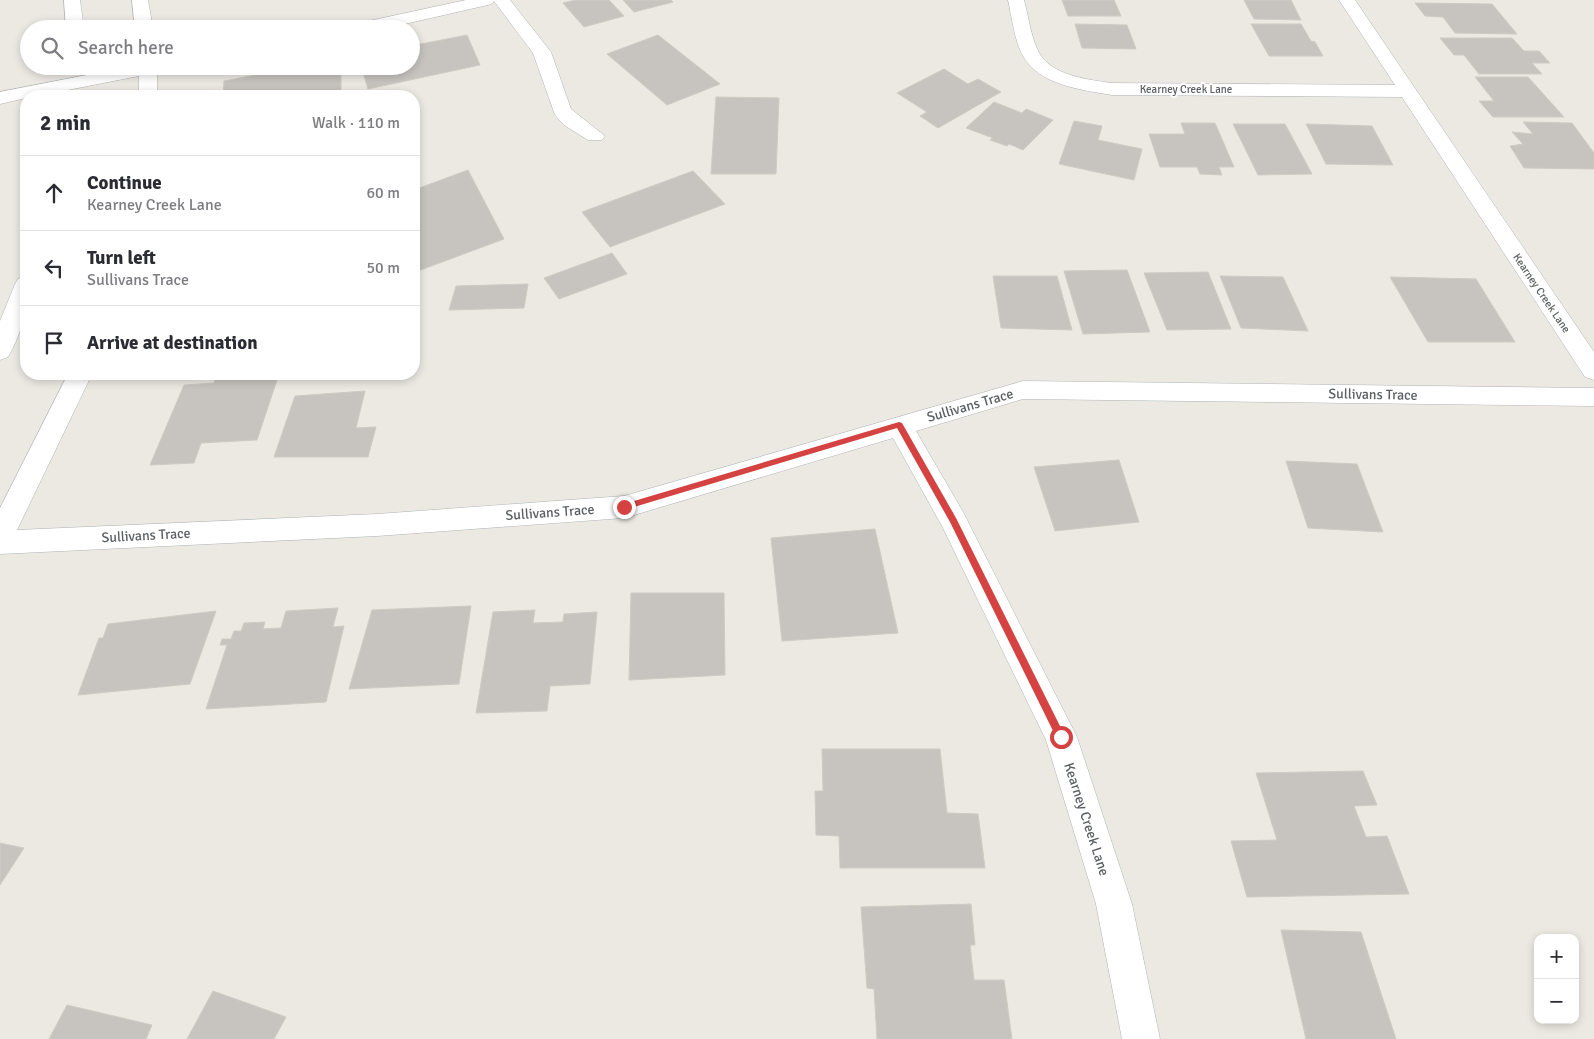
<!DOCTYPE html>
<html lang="en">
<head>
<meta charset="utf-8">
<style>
	:root { --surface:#fff; --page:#f7f7f7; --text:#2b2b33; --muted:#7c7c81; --line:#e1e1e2 }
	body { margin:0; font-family:Signika,sans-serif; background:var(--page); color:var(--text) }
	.controls { position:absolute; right:15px; bottom:15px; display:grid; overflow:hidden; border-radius:10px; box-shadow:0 2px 8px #0003 }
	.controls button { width:45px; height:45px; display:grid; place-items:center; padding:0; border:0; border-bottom:1px solid var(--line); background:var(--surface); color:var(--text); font:25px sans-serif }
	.stop { position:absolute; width:15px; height:15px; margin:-11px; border:4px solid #d44341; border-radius:50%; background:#fff }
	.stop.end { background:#d44341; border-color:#fff; box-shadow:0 1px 5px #0008 }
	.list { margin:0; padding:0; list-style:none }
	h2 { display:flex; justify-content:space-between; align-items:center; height:65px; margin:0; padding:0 20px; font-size:21px }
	h2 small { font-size:16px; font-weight:400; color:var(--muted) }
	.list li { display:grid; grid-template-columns:32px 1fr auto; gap:15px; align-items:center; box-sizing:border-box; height:75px; padding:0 20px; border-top:1px solid var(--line) }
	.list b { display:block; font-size:19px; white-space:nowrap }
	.list p { margin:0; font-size:16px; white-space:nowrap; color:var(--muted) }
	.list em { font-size:16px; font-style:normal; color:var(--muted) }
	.icon { flex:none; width:28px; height:28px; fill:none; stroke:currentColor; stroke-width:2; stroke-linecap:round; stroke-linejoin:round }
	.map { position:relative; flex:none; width:1594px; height:1039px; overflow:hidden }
	.search { position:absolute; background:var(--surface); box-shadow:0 2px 8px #0003; left:20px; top:20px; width:400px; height:55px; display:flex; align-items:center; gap:12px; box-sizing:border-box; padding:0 18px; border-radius:28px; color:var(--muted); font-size:19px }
	.panel { position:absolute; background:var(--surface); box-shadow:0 2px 8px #0003; left:20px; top:90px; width:400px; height:290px; border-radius:20px }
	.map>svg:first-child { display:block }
	.building { fill:#c7c4c0; stroke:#d0cac2 }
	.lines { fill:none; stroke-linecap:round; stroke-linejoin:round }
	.minor-casing { stroke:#b0b3b6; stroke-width:1 }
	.minor { fill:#fff; fill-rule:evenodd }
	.route { fill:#d44341 }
	.labels { text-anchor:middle; stroke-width:4; stroke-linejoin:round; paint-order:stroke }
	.far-street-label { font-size:11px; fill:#5b5e62; stroke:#fff }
	.street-label { font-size:14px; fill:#5b5e62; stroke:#fff }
</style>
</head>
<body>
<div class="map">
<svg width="1594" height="1039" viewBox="0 0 1594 1039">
	<rect width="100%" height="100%" fill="#ece9e3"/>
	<g class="building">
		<polygon points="576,0 609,0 624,16 584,27 563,3"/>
		<polygon points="623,0 671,0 673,2 634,12"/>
		<polygon points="1062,0 1114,0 1121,16 1068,16"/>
		<polygon points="1244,0 1291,0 1301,20 1254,19"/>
		<polygon points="1415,3 1492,4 1517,34 1455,33 1443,17 1425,16"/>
		<polygon points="1075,24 1127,25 1136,49 1082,48"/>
		<polygon points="1251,24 1301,24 1311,41 1315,42 1323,56 1269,56"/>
		<polygon points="467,35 480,65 368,89 361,66 411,66 411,46"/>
		<polygon points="658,35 720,84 667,105 607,54"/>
		<polygon points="1440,38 1512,38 1524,51 1539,51 1550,63 1532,63 1542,74 1479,74 1464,55 1454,55"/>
		<polygon points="303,66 341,66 341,93 326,96 223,96 224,81"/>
		<polygon points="944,69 968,84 978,79 1001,92 938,128 920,116 927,112 897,93"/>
		<polygon points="1475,77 1528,77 1564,117 1493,117 1479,101 1494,101"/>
		<polygon points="716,97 779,98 776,174 711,174"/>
		<polygon points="994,102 1022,113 1026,109 1053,120 1023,150 1009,144 1007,146 990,140 993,138 966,128"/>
		<polygon points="1074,121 1102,126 1098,140 1142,149 1134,180 1059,164"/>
		<polygon points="1523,122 1572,123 1594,153 1594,169 1524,168 1510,146 1523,144 1512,132 1533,134"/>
		<polygon points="1181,123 1215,123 1234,167 1219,167 1222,175 1200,174 1197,167 1160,167 1149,134 1185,134"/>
		<polygon points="1233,124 1285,124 1312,174 1258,175"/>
		<polygon points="1306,124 1372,126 1393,165 1326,164"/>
		<polygon points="468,170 504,239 418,271 414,261 414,190"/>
		<polygon points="693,171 725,204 610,247 582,212"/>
		<polygon points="612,253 627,274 559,299 544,278"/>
		<polygon points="1127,270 1150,332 1083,334 1064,271"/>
		<polygon points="1208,272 1231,329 1167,330 1144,273"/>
		<polygon points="993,276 1057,276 1072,330 1001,328"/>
		<polygon points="1220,276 1283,277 1308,331 1241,328"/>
		<polygon points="1390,277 1476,279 1515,342 1428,342"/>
		<polygon points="528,284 524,308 449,310 456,286"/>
		<polygon points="217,374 279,374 257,440 201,443 194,463 150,465 184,385 214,383"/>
		<polygon points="365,391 356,428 376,427 368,457 274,457 295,396"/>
		<polygon points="1119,460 1139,522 1055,531 1034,467"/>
		<polygon points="1286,461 1357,464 1383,532 1308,528"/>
		<polygon points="875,529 898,633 782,641 771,538"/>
		<polygon points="631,593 724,593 725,675 629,680"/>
		<polygon points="471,606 459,684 349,689 372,610"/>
		<polygon points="338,608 333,627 344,626 326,702 206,709 227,645 220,645 222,639 231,639 234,631 241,631 244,623 265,622 263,629 281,628 286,611"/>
		<polygon points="535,610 533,623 563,622 564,614 597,612 590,684 550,686 547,711 476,713 493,612"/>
		<polygon points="216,611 190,684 78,695 99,638 103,638 108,624"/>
		<polygon points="822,749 940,749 947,813 978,814 985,868 840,868 839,836 816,835 815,791 823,791"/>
		<polygon points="1363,771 1377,805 1354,806 1366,837 1387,836 1409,894 1247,897 1231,841 1277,840 1256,773"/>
		<polygon points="0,843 24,848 0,885"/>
		<polygon points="971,904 975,945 970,945 974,980 1004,980 1012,1039 877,1039 874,989 867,988 861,907"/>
		<polygon points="1281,930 1361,932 1396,1039 1306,1039"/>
		<polygon points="213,991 286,1017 274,1039 187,1039"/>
		<polygon points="67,1005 152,1025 146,1039 49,1039"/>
	</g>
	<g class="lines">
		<g class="minor-casing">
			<g id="minor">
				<polygon points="64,0 80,0 84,29 66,29"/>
				<polygon points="132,0 148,0 153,29 135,29"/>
				<polygon points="466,0 510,0 551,52 571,109 605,136 602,140 588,140 564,125 555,115 533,53 494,1 492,4 383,29 347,29 349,25 355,24"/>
				<path d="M1008,0H1024C1029,18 1031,40 1041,56C1055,76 1090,80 1112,83L1395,85L1339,0H1355L1594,352V380L1585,377L1402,97L1112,95C1082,90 1039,85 1023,56C1014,39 1012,18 1008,0Z"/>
				<polygon points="133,66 171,66 168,70 157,72 157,96 139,96 139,76 37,96 26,96 26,98 0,104 0,92"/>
				<path d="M26,276C28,306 23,331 8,357L0,360V321L15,284L18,279Z"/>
				<polygon points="68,374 92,374 17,530 377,514 624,496 1023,381 1594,388 1594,406 1023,399 916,431 963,512 1077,737 1132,904 1160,1039 1122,1039 1096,904 1046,740 942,526 893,438 624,518 377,536 0,554 0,508"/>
			</g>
		</g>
		<use href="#minor" class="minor"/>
	</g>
	<polygon class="route" points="899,422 902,423 956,518 1064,734 1064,741 1058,741 950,522 897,428 624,510 620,507 624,504"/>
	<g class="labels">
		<g class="far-street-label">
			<text x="1186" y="93">Kearney Creek Lane</text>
			<text transform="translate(1542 293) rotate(56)" y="4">Kearney Creek Lane</text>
		</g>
		<g class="street-label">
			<text transform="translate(1373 394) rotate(1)" y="5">Sullivans Trace</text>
			<text transform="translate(970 405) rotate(-16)" y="5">Sullivans Trace</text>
			<text transform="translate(550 512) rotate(-4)" y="5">Sullivans Trace</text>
			<text transform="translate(146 535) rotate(-3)" y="5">Sullivans Trace</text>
			<text transform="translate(1087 819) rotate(72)" y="5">Kearney Creek Lane</text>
		</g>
	</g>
</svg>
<div class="controls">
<button>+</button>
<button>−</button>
</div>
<div class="stop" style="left:1061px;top:737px"></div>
<div class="stop end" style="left:624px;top:507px"></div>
<div class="search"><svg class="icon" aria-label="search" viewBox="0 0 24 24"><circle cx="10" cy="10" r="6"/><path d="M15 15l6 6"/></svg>Search here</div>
<section class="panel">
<h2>2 min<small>Walk · 110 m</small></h2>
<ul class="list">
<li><svg class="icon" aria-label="ahead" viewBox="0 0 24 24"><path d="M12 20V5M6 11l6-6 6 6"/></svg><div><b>Continue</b><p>Kearney Creek Lane</p></div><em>60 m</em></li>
<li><svg class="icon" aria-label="left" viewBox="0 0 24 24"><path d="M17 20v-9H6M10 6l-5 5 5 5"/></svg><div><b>Turn left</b><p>Sullivans Trace</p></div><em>50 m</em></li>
<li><svg class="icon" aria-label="arrive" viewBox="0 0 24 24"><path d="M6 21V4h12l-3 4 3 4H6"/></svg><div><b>Arrive at destination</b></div></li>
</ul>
</section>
</div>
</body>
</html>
